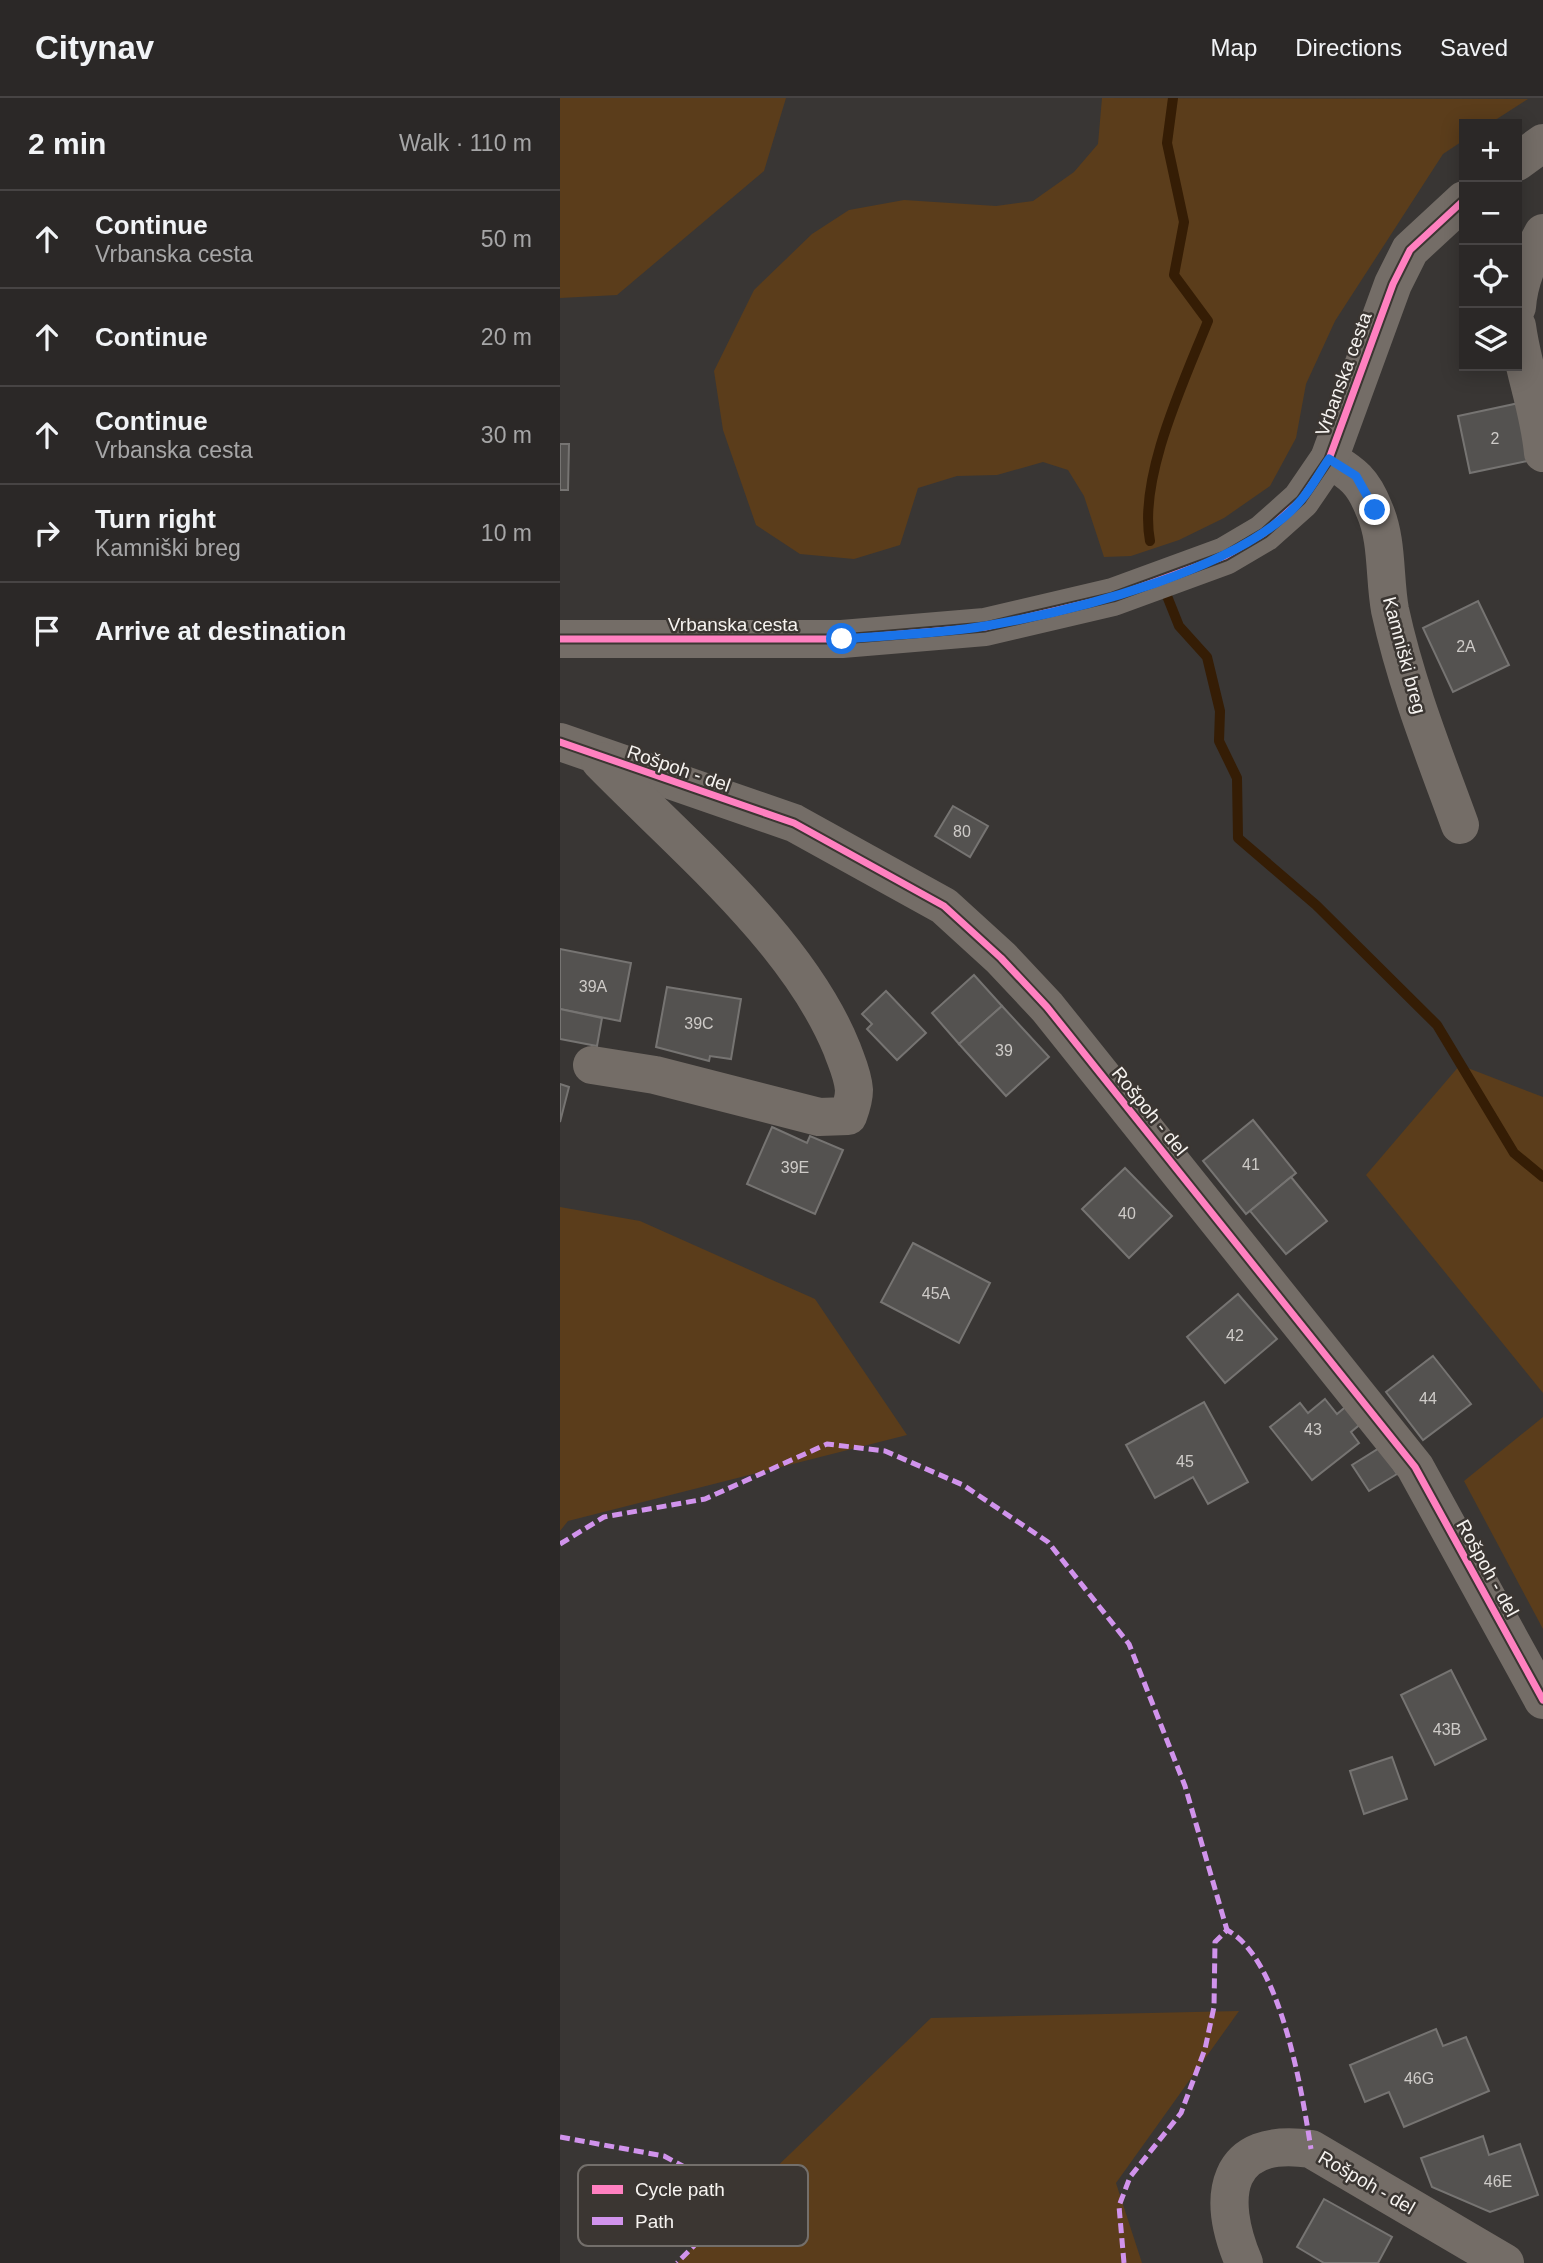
<!DOCTYPE html>
<html lang="en">
<head>
<meta charset="utf-8">
<style>
	:root { --surface:#2b2827; --page:#373433; --text:#f1f3f6; --muted:#a6a6a7; --line:#474444 }
	body { margin:0; font-family:Arial,sans-serif; background:var(--page); color:var(--text) }
	.controls { position:absolute; right:21px; top:21px; display:grid; overflow:hidden; border-radius:0px; box-shadow:0 4px 18px #0003 }
	.controls button { width:63px; height:63px; display:grid; place-items:center; padding:0; border:0; border-bottom:2px solid var(--line); background:var(--surface); color:var(--text); font:35px sans-serif }
	.stop { position:absolute; width:21px; height:21px; margin:-16px; border:5px solid #1a73e8; border-radius:50%; background:#fff }
	.stop.end { background:#1a73e8; border-color:#fff; box-shadow:0 2px 7px #0008 }
	.list { margin:0; padding:0; list-style:none }
	h2 { display:flex; justify-content:space-between; align-items:center; height:91px; margin:0; padding:0 28px; font-size:30px }
	h2 small { font-size:23px; font-weight:400; color:var(--muted) }
	.list li { display:grid; grid-template-columns:46px 1fr auto; gap:21px; align-items:center; box-sizing:border-box; height:98px; padding:0 28px; border-top:2px solid var(--line) }
	.list b { display:block; font-size:26px; white-space:nowrap }
	.list p { margin:0; font-size:23px; white-space:nowrap; color:var(--muted) }
	.list em { font-size:23px; font-style:normal; color:var(--muted) }
	.icon { flex:none; width:38px; height:38px; fill:none; stroke:currentColor; stroke-width:2; stroke-linecap:round; stroke-linejoin:round }
	.map { position:relative; flex:none; width:983px; height:2165px; overflow:hidden }
	header { display:flex; align-items:center; gap:42px; box-sizing:border-box; height:98px; padding:0 35px; background:var(--surface); border-bottom:2px solid var(--line) }
	header strong { font-size:33px }
	nav { display:flex; gap:38px; margin-inline-start:auto; font-size:24px }
	main { display:flex }
	aside { flex:1; background:var(--surface) }
	.map>svg:first-child { display:block }
	.green { fill:#5b3d1b }
	.lines { fill:none; stroke-linecap:round; stroke-linejoin:round }
	.stream { stroke:#351d05; stroke-width:10 }
	.building { fill:#545250; stroke:#767472; stroke-width:2 }
	.minor { stroke:#746d67; stroke-width:38 }
	.quiet { stroke:#d193ec; stroke-width:5; stroke-dasharray:10 5; stroke-linecap:butt }
	.cycleway-casing { stroke:#3b3632; stroke-width:11 }
	.cycleway { stroke:#ff80c0; stroke-width:7 }
	.route { stroke:#1a73e8; stroke-width:9 }
	.labels { text-anchor:middle; stroke-width:5; stroke-linejoin:round; paint-order:stroke }
	.number-label { font-size:16px; fill:#cecbc8 }
	.street-label { font-size:19px; fill:#f6f3f0; stroke:#3b3632 }
	.key { fill:#3b3632; stroke:#736f6b; stroke-width:2 }
	.key-label { font-size:19px; fill:#f6f3f0 }
</style>
</head>
<body>
<header>
<strong>Citynav</strong>
<nav><a>Map</a><a>Directions</a><a>Saved</a></nav>
</header>
<main>
<aside>
<h2>2 min<small>Walk · 110 m</small></h2>
<ul class="list">
<li><svg class="icon" aria-label="ahead" viewBox="0 0 24 24"><path d="M12 20V5M6 11l6-6 6 6"/></svg><div><b>Continue</b><p>Vrbanska cesta</p></div><em>50 m</em></li>
<li><svg class="icon" aria-label="ahead" viewBox="0 0 24 24"><path d="M12 20V5M6 11l6-6 6 6"/></svg><div><b>Continue</b></div><em>20 m</em></li>
<li><svg class="icon" aria-label="ahead" viewBox="0 0 24 24"><path d="M12 20V5M6 11l6-6 6 6"/></svg><div><b>Continue</b><p>Vrbanska cesta</p></div><em>30 m</em></li>
<li><svg class="icon" aria-label="right" viewBox="0 0 24 24"><path d="M7 20v-9h11M14 6l5 5-5 5"/></svg><div><b>Turn right</b><p>Kamniški breg</p></div><em>10 m</em></li>
<li><svg class="icon" aria-label="arrive" viewBox="0 0 24 24"><path d="M6 21V4h12l-3 4 3 4H6"/></svg><div><b>Arrive at destination</b></div></li>
</ul>
</aside>
<div class="map">
<svg width="983" height="2165" viewBox="0 0 983 2165">
	<rect width="100%" height="100%" fill="#393634"/>
	<g class="green">
		<polygon points="0,0 226,0 204,73 57,197 0,200"/>
		<polygon points="542,0 968,1 929,26 904,26 904,42 883,56 775,223 746,286 736,340 710,388 664,420 619,442 571,458 544,459 524,398 508,372 483,364 437,377 397,378 358,390 340,447 294,461 240,456 196,427 163,332 154,273 194,192 252,136 289,112 344,102 436,108 473,103 514,74 538,46"/>
		<polygon points="900,967 983,999 983,1295 806,1077"/>
		<polygon points="0,1109 80,1123 255,1201 347,1337 8,1423 0,1433"/>
		<polygon points="983,1319 983,1531 904,1383"/>
		<polygon points="679,1913 556,2085 582,2165 117,2165 371,1920"/>
	</g>
	<g class="lines">
		<g class="stream">
			<path d="M590,443C578,380 624,283 648,223L614,177L624,124L607,45L613,0"/>
			<polyline points="603,488 619,528 647,559 660,613 659,643 677,680 678,740 756,807 877,927 954,1055 983,1079"/>
		</g>
	</g>
	<g class="building">
		<polygon points="959,305 972,362 910,375 898,318"/>
		<polygon points="0,346 9,346 8,392 0,392"/>
		<polygon points="918,503 949,567 893,594 863,530"/>
		<polygon points="393,708 428,728 410,759 375,738"/>
		<polygon points="0,851 71,865 60,923 0,911"/>
		<polygon points="414,877 442,908 399,946 372,915"/>
		<polygon points="107,889 181,901 171,961 150,958 149,963 96,949"/>
		<polygon points="326,893 366,935 337,962 307,931 312,926 302,916"/>
		<polygon points="442,908 489,959 446,998 399,946"/>
		<polygon points="0,911 42,920 37,948 0,941"/>
		<polygon points="0,986 9,989 0,1024"/>
		<polygon points="693,1022 736,1075 686,1116 643,1063"/>
		<polygon points="212,1029 247,1045 250,1038 283,1052 255,1116 187,1086"/>
		<polygon points="565,1070 612,1118 569,1160 522,1111"/>
		<polygon points="731,1079 767,1123 726,1156 690,1113"/>
		<polygon points="353,1145 430,1185 399,1245 321,1204"/>
		<polygon points="678,1196 717,1241 665,1285 627,1239"/>
		<polygon points="873,1258 911,1306 863,1342 826,1294"/>
		<polygon points="765,1301 777,1316 789,1306 803,1324 791,1334 799,1345 752,1382 710,1329 740,1305 748,1315"/>
		<polygon points="644,1304 688,1384 648,1406 633,1379 595,1400 566,1347"/>
		<polygon points="821,1349 837,1376 809,1393 792,1367"/>
		<polygon points="891,1572 926,1641 875,1667 841,1597"/>
		<polygon points="832,1659 847,1701 804,1716 790,1673"/>
		<polygon points="876,1931 883,1948 906,1939 929,1993 844,2029 829,1994 805,2004 790,1967"/>
		<polygon points="923,2038 929,2057 960,2046 978,2097 930,2114 872,2089 861,2060"/>
		<polygon points="764,2101 832,2139 818,2165 764,2165 737,2149"/>
	</g>
	<g class="lines">
		<g class="minor">
			<polyline points="957,64 983,45"/>
			<path d="M957,209C959,181 970,159 983,135"/>
			<path d="M957,228C963,272 979,311 983,355"/>
			<path d="M769,361C793,376 803,383 814,411C828,442 824,479 830,512C846,586 874,656 900,727"/>
			<polyline points="0,541 282,541 425,529 553,499 665,458 704,435 741,402 769,361 833,186 850,152 904,102"/>
			<polyline points="0,644 234,725 384,808 441,860 487,909 855,1369 983,1602"/>
			<path d="M32,967L95,977L259,1019L288,1018C291,1010 294,1000 294,992C293,977 287,965 282,951C238,842 122,747 40,663"/>
			<path d="M684,2165C656,2099 664,2038 751,2051L945,2165"/>
		</g>
		<g class="quiet">
			<polyline points="0,1446 44,1419 145,1401 267,1346 325,1353 403,1387 488,1444 569,1546 625,1688 667,1832"/>
			<polyline points="0,2039 104,2058 167,2092 168,2113 117,2165"/>
			<path d="M564,2165L559,2108L570,2079L621,2015L645,1951L654,1909L655,1844L667,1832C721,1861 742,1994 751,2051"/>
		</g>
		<g class="cycleway-casing">
			<g id="cycleway">
				<polyline points="0,541 282,541 425,529 553,499 665,458 704,435 741,402 769,361 833,186 850,152 904,102"/>
				<polyline points="0,644 234,725 384,808 441,860 487,909 855,1369 983,1602"/>
			</g>
		</g>
		<use href="#cycleway" class="cycleway"/>
	</g>
	<g class="lines">
		<path class="route" d="M282,541C329,537 379,536 425,528C514,513 684,471 742,401C752,389 760,374 769,361L796,378L815,412"/>
	</g>
	<g class="labels">
		<g class="number-label">
			<text x="935" y="346">2</text>
			<text x="906" y="554">2A</text>
			<text x="402" y="739">80</text>
			<text x="33" y="894">39A</text>
			<text x="139" y="931">39C</text>
			<text x="444" y="958">39</text>
			<text x="691" y="1072">41</text>
			<text x="235" y="1075">39E</text>
			<text x="567" y="1121">40</text>
			<text x="376" y="1201">45A</text>
			<text x="675" y="1243">42</text>
			<text x="868" y="1306">44</text>
			<text x="753" y="1337">43</text>
			<text x="625" y="1369">45</text>
			<text x="887" y="1637">43B</text>
			<text x="859" y="1986">46G</text>
			<text x="938" y="2089">46E</text>
		</g>
		<g class="street-label">
			<text transform="translate(783 276) rotate(-70)" y="7">Vrbanska cesta</text>
			<text x="173" y="533">Vrbanska cesta</text>
			<text transform="translate(845 557) rotate(75)" y="7">Kamniški breg</text>
			<text transform="translate(119 670) rotate(19)" y="7">Rošpoh - del</text>
			<text transform="translate(590 1013) rotate(51)" y="7">Rošpoh - del</text>
			<text transform="translate(928 1470) rotate(61)" y="7">Rošpoh - del</text>
			<text transform="translate(807 2084) rotate(30)" y="7">Rošpoh - del</text>
		</g>
	</g>
	<rect x="18" y="2067" width="230" height="81" rx="10" class="key"/>
	<rect x="32" y="2087" width="31" height="9" fill="#ff80c0"/>
	<rect x="32" y="2119" width="31" height="8" fill="#d193ec"/>
	<g class="key-label">
		<text x="75" y="2098">Cycle path</text>
		<text x="75" y="2130">Path</text>
	</g>
</svg>
<div class="controls">
<button>+</button>
<button>−</button>
<button><svg class="icon" aria-label="locate" viewBox="0 0 24 24"><circle cx="12" cy="12" r="6"/><path d="M12 2v4M12 18v4M2 12h4M18 12h4"/></svg></button>
<button><svg class="icon" aria-label="layers" viewBox="0 0 24 24"><path d="M12 4l9 5-9 5-9-5zM3 14l9 5 9-5"/></svg></button>
</div>
<div class="stop" style="left:282px;top:541px"></div>
<div class="stop end" style="left:815px;top:412px"></div>
</div>
</main>
</body>
</html>
